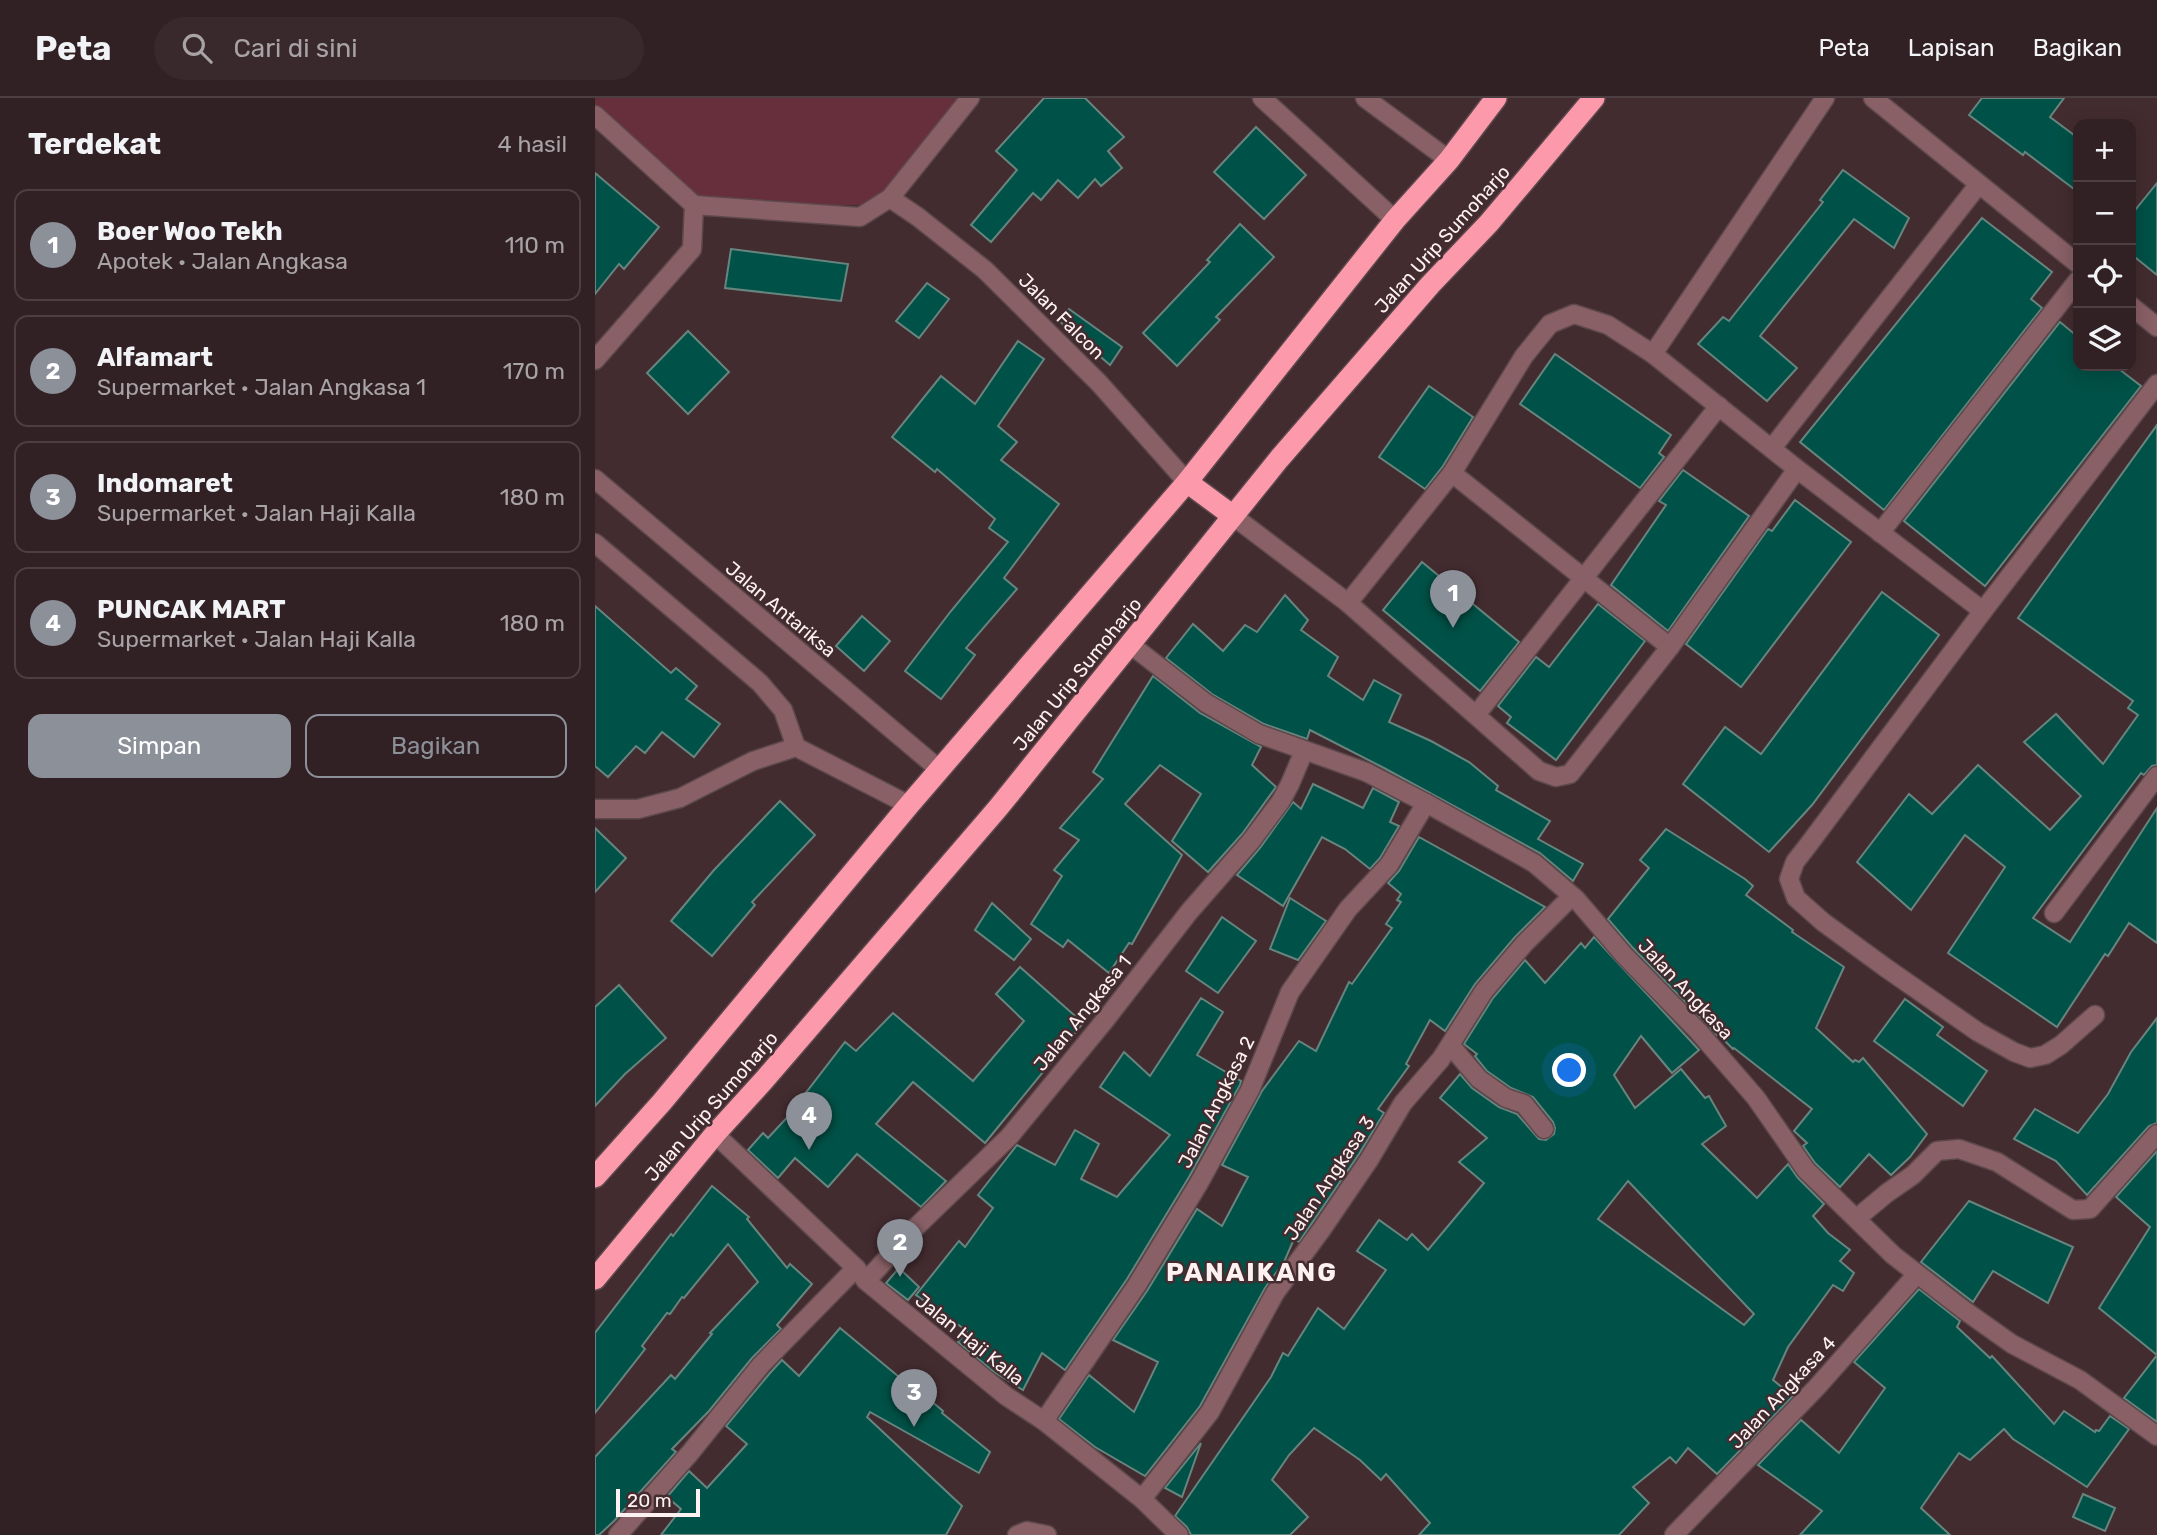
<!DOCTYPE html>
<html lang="id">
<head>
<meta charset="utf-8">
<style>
	:root { --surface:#322124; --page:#3a292c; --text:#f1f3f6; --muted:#a8a3a6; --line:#4d3e41; --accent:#8c9099 }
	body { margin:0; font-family:Rubik,sans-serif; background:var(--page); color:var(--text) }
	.controls { position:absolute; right:21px; top:21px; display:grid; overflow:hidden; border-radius:14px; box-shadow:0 4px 18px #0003 }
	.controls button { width:63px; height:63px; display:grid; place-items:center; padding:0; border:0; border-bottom:2px solid var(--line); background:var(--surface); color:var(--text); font:35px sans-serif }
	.scale { position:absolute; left:21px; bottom:18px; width:84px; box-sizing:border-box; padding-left:7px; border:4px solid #fef1f2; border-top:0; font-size:19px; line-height:24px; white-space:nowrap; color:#fef1f2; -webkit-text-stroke:5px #432c30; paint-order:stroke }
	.you { position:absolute; left:975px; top:973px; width:24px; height:24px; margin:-18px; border:5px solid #fff; border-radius:50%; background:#1a73e8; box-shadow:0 0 0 10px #1a73e833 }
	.badge { display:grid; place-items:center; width:46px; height:46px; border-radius:50%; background:var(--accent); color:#fff; font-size:23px; font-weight:700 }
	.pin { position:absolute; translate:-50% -58px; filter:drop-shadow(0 2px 4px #0008) }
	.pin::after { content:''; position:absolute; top:37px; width:24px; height:21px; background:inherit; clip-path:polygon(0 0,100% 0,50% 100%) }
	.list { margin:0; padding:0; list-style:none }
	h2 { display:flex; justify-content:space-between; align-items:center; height:91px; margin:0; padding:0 28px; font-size:30px }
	h2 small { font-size:23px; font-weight:400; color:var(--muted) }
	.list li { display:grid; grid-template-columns:46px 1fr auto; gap:21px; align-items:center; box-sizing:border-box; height:112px; margin:0 14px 14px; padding:0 14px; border:2px solid var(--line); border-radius:14px }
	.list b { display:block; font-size:26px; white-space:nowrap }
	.list p { margin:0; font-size:23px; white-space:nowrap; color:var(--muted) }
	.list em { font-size:23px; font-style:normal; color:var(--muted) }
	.actions { display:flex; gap:14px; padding:21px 28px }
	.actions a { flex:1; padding:16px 0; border:2px solid var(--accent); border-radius:14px; text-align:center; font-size:24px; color:var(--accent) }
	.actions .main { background:var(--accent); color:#fff }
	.icon { flex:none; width:38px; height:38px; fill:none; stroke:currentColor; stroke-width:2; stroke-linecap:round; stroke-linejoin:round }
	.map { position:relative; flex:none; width:1562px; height:1437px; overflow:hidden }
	header { display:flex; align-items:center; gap:42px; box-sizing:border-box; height:98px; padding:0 35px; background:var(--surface); border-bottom:2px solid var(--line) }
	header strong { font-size:33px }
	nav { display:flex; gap:38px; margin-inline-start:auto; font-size:24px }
	.search { width:490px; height:63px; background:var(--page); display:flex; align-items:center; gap:18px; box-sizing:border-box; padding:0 24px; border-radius:38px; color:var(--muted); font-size:26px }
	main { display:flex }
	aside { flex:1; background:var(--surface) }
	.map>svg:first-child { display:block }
	.green { fill:#672e3b }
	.building { fill:#005147; stroke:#67857f; stroke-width:2; fill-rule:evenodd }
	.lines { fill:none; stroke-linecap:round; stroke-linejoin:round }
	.minor-casing { stroke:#5d484b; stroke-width:21 }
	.highway-casing { stroke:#5d484b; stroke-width:24 }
	.minor { stroke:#886066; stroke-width:18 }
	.highway { stroke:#fc9aac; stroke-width:21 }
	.labels { text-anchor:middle; stroke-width:5; stroke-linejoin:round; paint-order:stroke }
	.street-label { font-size:19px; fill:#fef1f2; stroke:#432c30 }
	.district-label { font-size:26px; font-weight:bold; letter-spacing:2px; fill:#fef1f2; stroke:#432c30 }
</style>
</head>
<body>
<header>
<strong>Peta</strong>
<div class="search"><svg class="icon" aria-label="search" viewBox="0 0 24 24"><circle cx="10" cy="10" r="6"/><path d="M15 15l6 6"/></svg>Cari di sini</div>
<nav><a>Peta</a><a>Lapisan</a><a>Bagikan</a></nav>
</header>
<main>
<aside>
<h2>Terdekat<small>4 hasil</small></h2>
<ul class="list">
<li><span class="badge">1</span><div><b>Boer Woo Tekh</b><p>Apotek · Jalan Angkasa</p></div><em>110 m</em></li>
<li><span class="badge">2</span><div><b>Alfamart</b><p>Supermarket · Jalan Angkasa 1</p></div><em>170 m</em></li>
<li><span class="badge">3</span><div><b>Indomaret</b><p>Supermarket · Jalan Haji Kalla</p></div><em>180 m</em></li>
<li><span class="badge">4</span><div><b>PUNCAK MART</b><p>Supermarket · Jalan Haji Kalla</p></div><em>180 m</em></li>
</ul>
<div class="actions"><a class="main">Simpan</a><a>Bagikan</a></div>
</aside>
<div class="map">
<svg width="1562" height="1437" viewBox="0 0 1562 1437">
	<rect width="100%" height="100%" fill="#432c30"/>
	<polygon class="green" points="0,0 364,0 281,107 105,107 0,8"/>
	<g class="building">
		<polygon points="449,0 490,0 529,39 513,53 527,70 506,88 500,81 483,100 463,82 446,102 438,95 396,144 376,127 422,72 401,53"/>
		<polygon points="1387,0 1469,0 1455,19 1483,40 1483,94 1430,54 1428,57 1374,17"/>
		<polygon points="661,29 711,77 669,121 619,74"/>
		<polygon points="1248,72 1314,120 1299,150 1259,121 1165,238 1202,270 1172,303 1103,246 1128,219 1134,223 1228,104 1225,102"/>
		<polygon points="0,75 64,129 29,171 24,166 0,196"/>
		<polygon points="1562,85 1562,177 1536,156 1536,117"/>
		<polygon points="1387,120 1457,174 1436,201 1447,210 1289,412 1205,344"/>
		<polygon points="645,126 679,159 621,219 625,222 582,268 548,235 615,164 612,162"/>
		<polygon points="136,151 253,166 246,203 130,190"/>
		<polygon points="332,185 354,201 324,240 301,223"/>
		<polygon points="474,211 527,249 515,267 464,223"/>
		<polygon points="1465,224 1483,239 1483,268 1520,268 1546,288 1390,488 1309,423"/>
		<polygon points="93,233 134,274 93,316 52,275"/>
		<polygon points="423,243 449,261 403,328 422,344 406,362 464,406 409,480 422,491 371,550 380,557 346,601 310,573 356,513 413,444 394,430 400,421 342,371 340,374 297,339 346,278 380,306"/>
		<polygon points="960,256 1076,337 1064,355 1069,359 1045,390 925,306"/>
		<polygon points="834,288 878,319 848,368 830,391 784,359"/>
		<polygon points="1562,327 1562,667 1557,668 1549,677 1546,675 1438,820 1475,844 1562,710 1562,845 1534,825 1513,858 1510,856 1462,929 1353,855 1410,769 1370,737 1316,812 1262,764 1314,696 1337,716 1383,667 1455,732 1486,698 1429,644 1461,616 1508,666 1543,617 1533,610 1538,603 1423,520"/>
		<polygon points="1088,372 1154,418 1073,533 1016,487 1071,407 1064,403"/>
		<polygon points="1200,402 1256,444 1146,589 1091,546 1173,431 1177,433"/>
		<polygon points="827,464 924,544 885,593 788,512"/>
		<polygon points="1287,494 1344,537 1217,707 1174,754 1088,686 1130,629 1166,656"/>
		<polygon points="690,497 713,522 706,532 743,559 733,578 768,602 779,582 806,597 794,624 836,643 874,664 903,688 901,692 955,723 943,741 988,766 978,783 945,755 789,670 715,632 712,641 669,626 617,596 571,560 598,526 628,553 650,527 662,534"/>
		<polygon points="1003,506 1050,543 961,662 912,625 916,619 903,608 941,559 954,569"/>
		<polygon points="0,508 76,575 81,570 102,588 91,601 125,626 99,659 67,634 50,655 41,648 13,679 0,668"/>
		<polygon points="267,518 295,543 269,573 241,548"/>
		<polygon points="558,578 605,615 666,649 657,667 681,689 647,736 613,774 577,743 606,696 565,667 530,706 587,757 537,846 534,845 514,875 473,842 468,849 436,826 467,778 459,772 484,742 465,730 508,681 498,674"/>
		<polygon points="718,686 768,710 778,690 804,704 795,724 804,728 785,760 775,771 750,751 727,739 688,808 642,777 665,750 698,704 706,711"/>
		<polygon points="185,703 220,737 157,804 160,807 117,858 76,823 119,772"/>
		<polygon points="0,730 31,760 0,794"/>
		<polygon points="1071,731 1150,781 1158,788 1151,797 1198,832 1197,834 1249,869 1221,930 1258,964 1260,962 1264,964 1268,960 1332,1036 1315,1059 1296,1077 1274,1056 1245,1089 1220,1065 1208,1048 1212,1045 1199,1033 1217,1011 1139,950 1138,951 1123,936 1122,937 1037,849 1013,821 1054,770 1045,762"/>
		<polygon points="824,739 950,809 920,839 880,886 850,933 835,922 811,966 814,968 783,1011 789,1015 764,1056 704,1144 699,1141 689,1164 670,1190 605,1308 550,1378 500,1349 464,1321 494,1277 539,1314 563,1264 518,1242 552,1193 602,1111 627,1128 653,1079 627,1067 667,993 704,943 721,953 754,884 757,886 797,830 791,826 806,804 802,802 806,796 793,785 804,773"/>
		<polygon points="695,800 731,823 703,862 675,851"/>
		<polygon points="397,805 436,841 419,862 380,832"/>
		<polygon points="627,819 661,843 623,895 591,873"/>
		<path d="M999,839L1104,952L1077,975L1046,938L1019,977L1040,1010L1086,971L1110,1000L1114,998L1131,1028L1107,1046L1162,1100L1193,1066L1203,1080L1229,1106L1218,1118L1233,1135L1255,1152L1245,1163L1259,1175L1248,1193L1238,1187L1193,1249L1178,1282L1198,1298L1122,1376L1093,1350L1081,1365L1075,1359L1038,1389L1054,1405L1024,1437H824L835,1425L791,1376L786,1382L765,1362L719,1330L694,1357L677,1382L713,1419L695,1437H596L592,1429L580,1418L676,1279L688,1255L693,1258L723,1210L749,1231L791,1172L762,1153L784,1122L812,1142L817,1136L833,1152L889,1085L864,1064L892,1040L845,1000L865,976L877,990L904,1009L922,1016L944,1041L951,1042L959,1036L960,1030L958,1024L938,999L916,990L892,973L880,958L882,956L869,946L898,900L930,862L950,885L986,845L990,850ZM1033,1083L1159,1216L1149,1227L1003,1121Z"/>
		<polygon points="425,869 488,925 390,1045 318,984 281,1026 351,1083 326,1109 262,1056 233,1089 200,1060 183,1080 153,1052 168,1035 173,1040 212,998 210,996 250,944 261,953 298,915 378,983 429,923 401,896"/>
		<polygon points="24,887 71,940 30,976 0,1008 0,909"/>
		<polygon points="606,900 628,914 602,957 646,983 645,987 594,1079 532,1181 470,1272 447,1255 428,1292 399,1274 363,1244 372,1233 321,1197 364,1143 370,1149 398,1110 383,1097 422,1047 460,1067 480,1032 504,1046 486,1081 522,1099 575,1037 505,989 529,954 555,978"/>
		<polygon points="1310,901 1348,929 1342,937 1392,973 1368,1008 1279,943"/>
		<polygon points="1562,920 1562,1025 1554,1028 1492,1097 1461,1063 1419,1041 1440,1011 1483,1035 1513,996 1536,954"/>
		<polygon points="1562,1053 1562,1324 1529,1300 1562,1257 1504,1210 1555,1129 1521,1099"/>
		<polygon points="117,1088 154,1119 152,1121 192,1170 195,1166 217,1186 182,1227 186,1231 157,1260 114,1313 77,1351 81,1354 19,1423 4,1437 0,1437 0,1359 76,1277 80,1281 117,1236 115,1235 163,1184 133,1146 89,1200 87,1199 75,1216 72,1215 47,1248 50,1251 0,1315 0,1235 76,1136 78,1138"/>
		<polygon points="1374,1103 1478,1149 1453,1205 1398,1173 1378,1204 1326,1164"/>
		<polygon points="304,1170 324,1189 313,1202 291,1185"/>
		<polygon points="1324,1191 1365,1223 1362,1229 1395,1260 1397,1258 1459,1326 1469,1313 1500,1334 1501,1332 1504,1333 1515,1318 1534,1331 1492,1389 1418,1341 1409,1331 1375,1362 1364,1355 1326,1410 1355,1437 1205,1437 1227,1413 1163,1367 1206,1322 1244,1355 1290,1290 1259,1264"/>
		<polygon points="245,1230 327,1298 328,1296 348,1313 347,1315 395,1354 384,1375 275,1314 272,1319 367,1408 351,1437 66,1437 86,1411 72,1399 94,1373 112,1390 152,1346 131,1328 175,1275 187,1262 204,1278"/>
		<polygon points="606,1345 587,1399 570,1390"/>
		<polygon points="1488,1396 1520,1410 1510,1433 1478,1419"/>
	</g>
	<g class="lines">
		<g class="minor-casing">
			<g id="minor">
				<polyline points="667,0 800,122"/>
				<polyline points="770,0 854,62"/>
				<polyline points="1278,0 1483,166"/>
				<polyline points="0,17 99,107"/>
				<polyline points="295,100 323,119 390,172 504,285 592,384"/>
				<polyline points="1536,208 1562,229"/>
				<polyline points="1058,256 1230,0"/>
				<polyline points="0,262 97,151 99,107 265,119 295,100 375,0"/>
				<polyline points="1177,350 1384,86"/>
				<polyline points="857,375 1075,549"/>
				<polyline points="0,381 345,672"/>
				<polyline points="638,418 753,505 944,673 961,679 975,676 1075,549 1202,371"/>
				<polyline points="1285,435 1483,182"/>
				<polyline points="0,445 165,585 188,612 201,649"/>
				<polyline points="753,505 857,375 929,258 955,226 979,216 1013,227 1058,256 1202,371 1388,513"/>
				<polyline points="536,547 611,605 664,636 771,674 831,705 939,765 981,801 1029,857 1103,933 1161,1000 1211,1072 1298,1157 1369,1212 1417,1246 1485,1282 1562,1338"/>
				<polyline points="881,617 1124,308"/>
				<polyline points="0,711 43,711 85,700 158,663 201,649 314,707"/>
				<polyline points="1459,815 1562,678"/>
				<polyline points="1500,917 1466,947 1450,957 1435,960 1419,954 1383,934 1291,870 1228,824 1201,800 1194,781 1200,764 1214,746 1388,513 1562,286"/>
				<polyline points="856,948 884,981 911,1000 929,1006 949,1031"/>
				<polyline points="120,1036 261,1170 271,1183 411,1298 449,1323 547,1401 584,1437"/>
				<polyline points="1262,1120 1292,1095 1318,1077 1342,1053 1364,1051 1402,1064 1478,1112 1495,1111 1562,1036"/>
				<polyline points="271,1183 320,1130 414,1039 511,921 594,814 656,743 686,703 695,686 709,653"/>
				<polyline points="449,1323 542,1187 604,1085 655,992 695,894 753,811 794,767 831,705"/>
				<polyline points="547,1401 615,1314 680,1195 727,1131 774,1062 808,1005 846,961 889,893 929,846 977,798"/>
				<polyline points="23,1437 95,1355 166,1267 261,1170"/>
				<polyline points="422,1437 432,1433 452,1437"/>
				<polyline points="1079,1437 1222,1289 1322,1176"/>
			</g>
		</g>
		<g class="highway-casing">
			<g id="highway">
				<polyline points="592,384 638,418"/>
				<polyline points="0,1079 67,1004 314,707 592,384 800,122 854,62 901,0"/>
				<polyline points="0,1181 120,1036 170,981 403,710 684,361 835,187 894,125 999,0"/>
			</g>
		</g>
		<use href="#minor" class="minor"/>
		<use href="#highway" class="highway"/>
	</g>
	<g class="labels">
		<g class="street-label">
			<text transform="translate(847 141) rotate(-48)" y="7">Jalan Urip Sumoharjo</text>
			<text transform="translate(467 218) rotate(45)" y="7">Jalan Falcon</text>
			<text transform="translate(186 511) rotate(40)" y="7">Jalan Antariksa</text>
			<text transform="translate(482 576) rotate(-51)" y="7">Jalan Urip Sumoharjo</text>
			<text transform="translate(1091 891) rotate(47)" y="7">Jalan Angkasa</text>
			<text transform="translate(487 915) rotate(-51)" y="7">Jalan Angkasa 1</text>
			<text transform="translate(621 1004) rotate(-63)" y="7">Jalan Angkasa 2</text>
			<text transform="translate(116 1008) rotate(-49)" y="7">Jalan Urip Sumoharjo</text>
			<text transform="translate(734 1080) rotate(-56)" y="7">Jalan Angkasa 3</text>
			<text transform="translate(375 1241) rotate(39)" y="7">Jalan Haji Kalla</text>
			<text transform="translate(1187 1294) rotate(-47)" y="7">Jalan Angkasa 4</text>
		</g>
		<g class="district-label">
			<text x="657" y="1183">PANAIKANG</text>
		</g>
	</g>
</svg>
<div class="controls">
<button>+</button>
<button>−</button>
<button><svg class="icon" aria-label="locate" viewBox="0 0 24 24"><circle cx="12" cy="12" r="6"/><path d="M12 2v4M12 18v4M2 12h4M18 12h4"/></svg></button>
<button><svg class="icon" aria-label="layers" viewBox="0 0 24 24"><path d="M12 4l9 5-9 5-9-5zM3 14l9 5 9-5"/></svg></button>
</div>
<div class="scale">20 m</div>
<div class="you"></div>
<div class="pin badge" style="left:858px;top:530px">1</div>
<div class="pin badge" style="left:305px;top:1179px">2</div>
<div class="pin badge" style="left:319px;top:1329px">3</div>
<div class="pin badge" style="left:214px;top:1052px">4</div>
</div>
</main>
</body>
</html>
